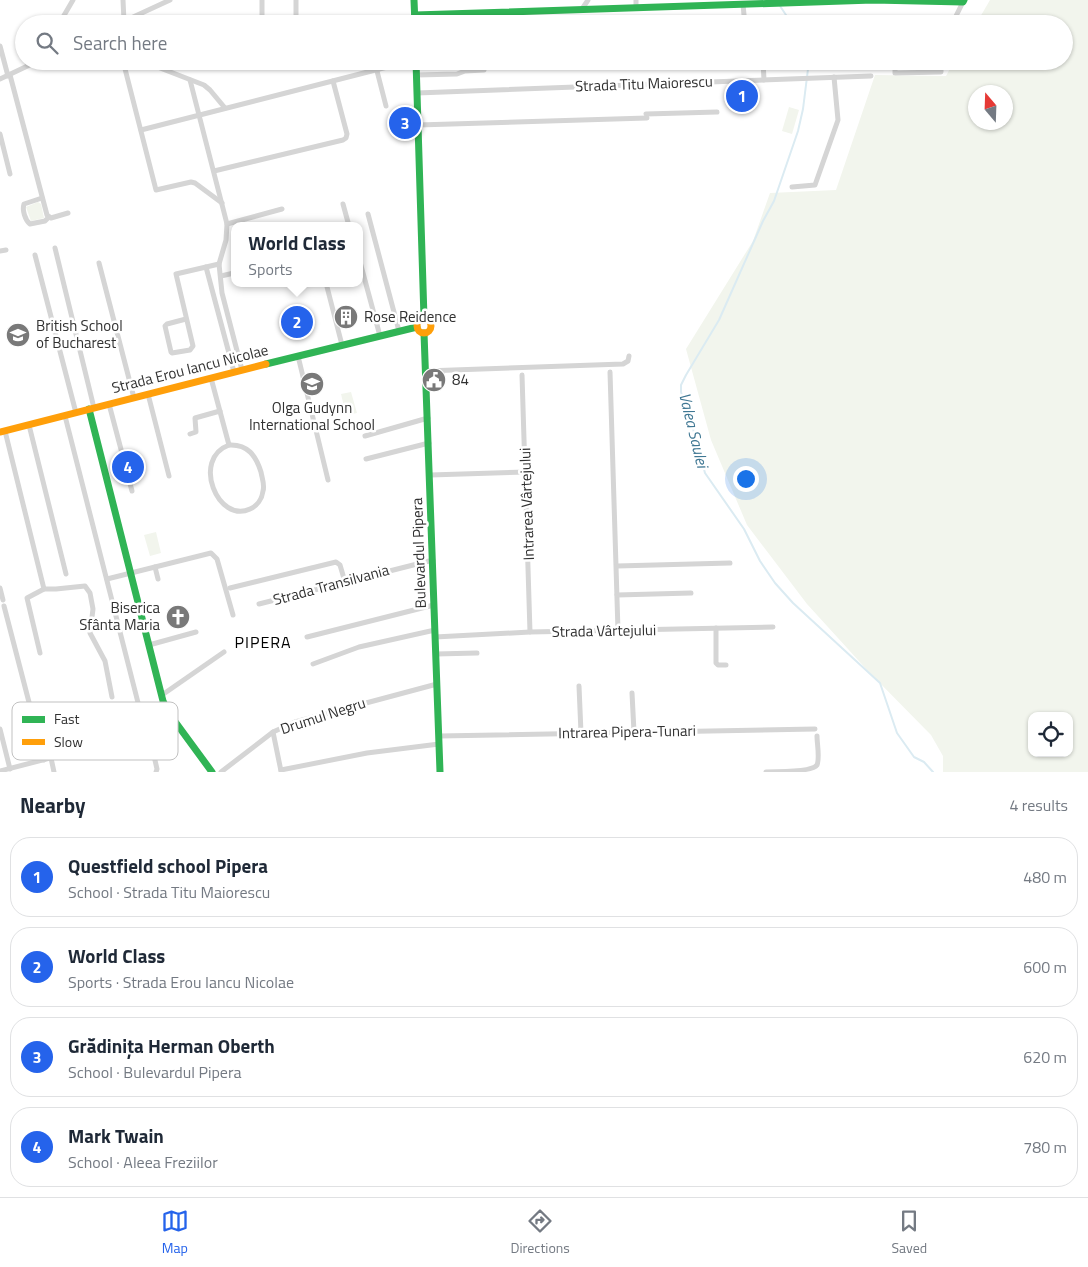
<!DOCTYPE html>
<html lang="en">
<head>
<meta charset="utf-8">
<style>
	:root { --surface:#fff; --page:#f2f2f3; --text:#1f2937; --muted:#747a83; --line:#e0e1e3; --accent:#2563eb }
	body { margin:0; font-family:"Titillium Web",sans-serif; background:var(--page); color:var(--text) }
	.controls { position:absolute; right:15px; bottom:15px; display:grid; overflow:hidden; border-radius:10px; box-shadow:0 1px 4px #0004 }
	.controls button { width:45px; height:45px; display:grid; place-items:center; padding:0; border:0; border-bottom:1px solid var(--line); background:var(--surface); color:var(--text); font:25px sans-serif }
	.compass { position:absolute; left:968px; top:85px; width:45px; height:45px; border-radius:50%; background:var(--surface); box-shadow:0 1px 4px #0004; rotate:341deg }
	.you { position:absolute; left:745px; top:478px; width:18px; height:18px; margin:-12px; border:4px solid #fff; border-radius:50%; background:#1a73e8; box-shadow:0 0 0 8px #1a73e833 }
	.badge { display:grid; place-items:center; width:32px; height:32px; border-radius:50%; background:var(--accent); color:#fff; font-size:16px; font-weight:700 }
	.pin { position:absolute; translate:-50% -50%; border:2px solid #fff; box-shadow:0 1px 5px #0006 }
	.popup { position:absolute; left:231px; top:222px; width:132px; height:65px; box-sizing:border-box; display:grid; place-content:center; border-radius:10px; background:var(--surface); filter:drop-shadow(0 1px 4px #0005); font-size:16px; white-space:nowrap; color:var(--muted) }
	.popup b { font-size:19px; color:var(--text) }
	.popup::after { content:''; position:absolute; left:50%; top:100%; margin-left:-10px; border:10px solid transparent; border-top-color:var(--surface) }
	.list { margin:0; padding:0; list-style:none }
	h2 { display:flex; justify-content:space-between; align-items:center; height:65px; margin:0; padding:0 20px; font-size:21px }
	h2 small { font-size:16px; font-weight:400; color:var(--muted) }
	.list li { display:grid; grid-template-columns:32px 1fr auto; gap:15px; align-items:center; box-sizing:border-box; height:80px; margin:0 10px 10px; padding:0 10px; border:1px solid var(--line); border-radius:20px }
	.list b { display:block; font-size:19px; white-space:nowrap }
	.list p { margin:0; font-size:16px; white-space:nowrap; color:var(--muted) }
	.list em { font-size:16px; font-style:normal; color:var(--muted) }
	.icon { flex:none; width:28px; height:28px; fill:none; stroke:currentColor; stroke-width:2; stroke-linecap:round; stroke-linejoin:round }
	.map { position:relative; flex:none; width:1088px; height:772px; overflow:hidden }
	.search { position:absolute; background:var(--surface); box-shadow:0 1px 4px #0004; left:15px; right:15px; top:15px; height:55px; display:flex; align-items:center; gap:12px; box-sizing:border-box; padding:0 18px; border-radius:28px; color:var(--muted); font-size:19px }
	.sheet { height:425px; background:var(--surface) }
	nav { display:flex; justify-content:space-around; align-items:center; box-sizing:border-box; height:70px; border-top:1px solid var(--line); background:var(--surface); font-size:14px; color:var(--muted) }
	nav a { display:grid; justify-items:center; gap:2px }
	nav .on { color:var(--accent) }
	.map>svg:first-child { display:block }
	.green { fill:#f2f5ed; fill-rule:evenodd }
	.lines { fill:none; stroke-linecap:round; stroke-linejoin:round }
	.stream { stroke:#dbebf2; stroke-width:2 }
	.street { stroke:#d5d5d5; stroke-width:5 }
	.fast { stroke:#30b455; stroke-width:7 }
	.slow { stroke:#ff9f0a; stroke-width:7 }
	.labels { text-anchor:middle; stroke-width:5; stroke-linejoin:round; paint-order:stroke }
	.street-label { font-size:15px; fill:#313131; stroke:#fff }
	.poi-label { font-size:15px; fill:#313131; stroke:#fff; text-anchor:start }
	.water-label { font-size:16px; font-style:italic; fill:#3f7793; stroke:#fff }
	.neighbourhood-label { font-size:16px; letter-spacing:1px; fill:#000; stroke:#fff }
	.key { fill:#fff; stroke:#c1c1c1; stroke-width:1 }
	.key-label { font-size:14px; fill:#313131 }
</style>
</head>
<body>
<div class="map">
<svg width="1088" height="772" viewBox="0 0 1088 772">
	<rect width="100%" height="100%" fill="#fff"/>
	<g class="green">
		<path d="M990,0H1088V772H943V756L931,735L868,671L807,604L747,525L711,440L686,349L753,241L770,193L836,190L875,75L946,76L954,61H1064V24H976ZM976,92H1006V122H976ZM1032,716H1069V753H1032Z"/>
		<polygon points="789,107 799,110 792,134 782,131"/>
		<polygon points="38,202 41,204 44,218 31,221 26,207"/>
		<polygon points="351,392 357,413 346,415 341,394"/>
		<polygon points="156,532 161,553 150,556 144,535"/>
	</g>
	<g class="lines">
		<g class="stream">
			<polyline points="780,6 792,24"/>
			<polyline points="809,61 803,109 798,131 774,201 763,221 719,320 686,375 681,385 681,392 692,425 705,473 744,529 760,561 775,583 793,603 880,683 897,733 914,757 924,762 933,772"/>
		</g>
		<g class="street">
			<polyline points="123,0 124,21"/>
			<polyline points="636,0 636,8"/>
			<polyline points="743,4 744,15 748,24"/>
			<polyline points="582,9 588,0"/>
			<polyline points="59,24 73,0"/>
			<polyline points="118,24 170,0"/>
			<polyline points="262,24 262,0"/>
			<polyline points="296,24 296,0"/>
			<polyline points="952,24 963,2"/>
			<polyline points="0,46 8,76"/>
			<polyline points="123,61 156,190 191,182 195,183 222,203"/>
			<polyline points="142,61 204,85 210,90 225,108"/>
			<polyline points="763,61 764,80"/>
			<polyline points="895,61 895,73 941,72 941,61"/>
			<polyline points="261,63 261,61"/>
			<polyline points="88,67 109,61"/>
			<polyline points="377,71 386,106"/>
			<polyline points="10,75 47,215 51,218 68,213"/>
			<polyline points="417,75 457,74 465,71 484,70"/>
			<polyline points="0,79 38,61"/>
			<polyline points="190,80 227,224 226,240 219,264 222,293 242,370"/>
			<polyline points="417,93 871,76"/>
			<polyline points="646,114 717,112"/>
			<polyline points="418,125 647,118"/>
			<polyline points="141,130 395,65 416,65"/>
			<polyline points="0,134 10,174"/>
			<polyline points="214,171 343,140 346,138 347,134 333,81"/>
			<polyline points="792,187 815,185 838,120 834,77"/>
			<path d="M42,198L24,204C22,210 25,220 30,224L45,221L49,217"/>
			<polyline points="343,204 349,226"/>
			<polyline points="368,214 399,331"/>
			<polyline points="227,224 282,209"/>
			<polyline points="55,248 94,408"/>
			<polyline points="0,251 6,250"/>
			<polyline points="35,255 76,413"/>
			<polyline points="360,262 380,336"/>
			<polyline points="99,263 134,398"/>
			<polyline points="206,267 234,372"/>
			<polyline points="221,276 234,273"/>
			<polyline points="326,283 342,345"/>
			<polyline points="186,319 167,324 165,326 171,352 172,353 190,350 193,346 176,274 219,264"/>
			<polyline points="298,356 328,480"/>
			<polyline points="425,371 623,364 628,361 629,356"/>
			<polyline points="610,372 618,631"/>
			<polyline points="522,375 530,632"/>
			<polyline points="211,378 229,445"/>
			<polyline points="148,394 169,476"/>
			<polyline points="109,404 132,491"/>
			<polyline points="65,416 146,734"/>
			<polyline points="29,425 66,574"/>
			<polyline points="5,431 44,589"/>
			<polyline points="190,434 196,432 195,418 220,411"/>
			<polyline points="365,436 428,418"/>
			<path d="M229,445C248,444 256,456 261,472C262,478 265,485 263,491C262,499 257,506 250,509C218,524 191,459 229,445Z"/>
			<polyline points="366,459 429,443"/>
			<polyline points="430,475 526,472"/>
			<polyline points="617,566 730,563"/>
			<polyline points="155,567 158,579"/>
			<polyline points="107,579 211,553 217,559 233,615"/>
			<polyline points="0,588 3,600"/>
			<polyline points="230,588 336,562 340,565 345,582"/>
			<polyline points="617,595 691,593"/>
			<polyline points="259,604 433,560"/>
			<polyline points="4,606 44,760"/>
			<polyline points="716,628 716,663 718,665 726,665"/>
			<polyline points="307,637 434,605"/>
			<polyline points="435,637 530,632 773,627"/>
			<polyline points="149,645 196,632"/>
			<polyline points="40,653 27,598 44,589 56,589 85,586 90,593 93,609 90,633 105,661 112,697"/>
			<polyline points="436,654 477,653"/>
			<polyline points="313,664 359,647 435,630"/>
			<polyline points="579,686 581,733"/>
			<polyline points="632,693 634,732"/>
			<polyline points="162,695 224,652"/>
			<polyline points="0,729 10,769"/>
			<polyline points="273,732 281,771"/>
			<polyline points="149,734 157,769 156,772"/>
			<polyline points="439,736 815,729"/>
			<polyline points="51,758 54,772"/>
			<polyline points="281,770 367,753 439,744"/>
			<polyline points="0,771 178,725"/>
			<polyline points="221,772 273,732 295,722 437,684"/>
			<path d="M766,772C777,772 812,772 817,765C820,758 817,744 817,736"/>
		</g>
		<g class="fast">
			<polyline points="414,0 415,24"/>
			<polyline points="415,15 873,0 963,2 964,0"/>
			<polyline points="416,61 424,318"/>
			<polyline points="424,333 440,772"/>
			<polyline points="266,364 417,327"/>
			<polyline points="89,409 163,701 168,712 212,772"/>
		</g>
		<g class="slow">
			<circle cx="424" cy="326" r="7"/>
			<polyline points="0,432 266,364"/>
		</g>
	</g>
	<defs>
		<g id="building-disc" transform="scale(1.25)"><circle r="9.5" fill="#797979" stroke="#fff"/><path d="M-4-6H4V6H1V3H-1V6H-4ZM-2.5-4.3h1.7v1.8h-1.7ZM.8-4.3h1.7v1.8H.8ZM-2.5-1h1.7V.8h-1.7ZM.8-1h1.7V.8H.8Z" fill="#fff"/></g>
		<g id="school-disc" transform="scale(1.25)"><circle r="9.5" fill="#797979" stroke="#fff"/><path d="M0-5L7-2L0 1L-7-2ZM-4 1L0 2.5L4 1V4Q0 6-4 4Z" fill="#fff"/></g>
		<g id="civic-disc" transform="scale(1.25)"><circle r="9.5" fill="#797979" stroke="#fff"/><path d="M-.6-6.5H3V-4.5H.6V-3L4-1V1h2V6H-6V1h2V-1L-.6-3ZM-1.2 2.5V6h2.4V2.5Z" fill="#fff"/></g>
		<g id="church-disc" transform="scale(1.25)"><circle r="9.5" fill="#797979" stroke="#fff"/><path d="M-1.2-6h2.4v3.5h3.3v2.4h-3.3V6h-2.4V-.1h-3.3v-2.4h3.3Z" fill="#fff"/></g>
	</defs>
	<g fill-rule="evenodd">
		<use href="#building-disc" x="346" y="317"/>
		<use href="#school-disc" x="18" y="335"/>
		<use href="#civic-disc" x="434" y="380"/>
		<use href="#school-disc" x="312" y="384"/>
		<use href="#church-disc" x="178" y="617"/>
	</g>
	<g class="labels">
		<g class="street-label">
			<text transform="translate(644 84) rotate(-2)" y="5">Strada Titu Maiorescu</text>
			<text transform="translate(190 369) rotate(-14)" y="5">Strada Erou Iancu Nicolae</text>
			<text transform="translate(527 504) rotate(-92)" y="5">Intrarea Vârtejului</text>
			<text transform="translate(419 553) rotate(-92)" y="5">Bulevardul Pipera</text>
			<text transform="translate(331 585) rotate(-15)" y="5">Strada Transilvania</text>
			<text transform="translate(604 631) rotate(-1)" y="5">Strada Vârtejului</text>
			<text transform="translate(323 716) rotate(-18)" y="5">Drumul Negru</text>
			<text transform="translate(627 732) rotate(-1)" y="5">Intrarea Pipera-Tunari</text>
		</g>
		<g class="poi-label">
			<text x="364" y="322">Rose Reidence</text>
			<text x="36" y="331">British School<tspan x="36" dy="17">of Bucharest</tspan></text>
			<text x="452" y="385">84</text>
			<text x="312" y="413" text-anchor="middle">Olga Gudynn<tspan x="312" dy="17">International School</tspan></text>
			<text x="160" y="613" text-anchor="end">Biserica<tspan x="160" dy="17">Sfânta Maria</tspan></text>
		</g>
		<g class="water-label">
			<text transform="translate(694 430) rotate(76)" y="6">Valea Saulei</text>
		</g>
		<g class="neighbourhood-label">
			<text x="263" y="648">PIPERA</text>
		</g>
	</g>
	<rect x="12" y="702" width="166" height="58" rx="8" class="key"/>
	<rect x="22" y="716" width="23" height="7" fill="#30b455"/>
	<rect x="22" y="739" width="23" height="6" fill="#ff9f0a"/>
	<g class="key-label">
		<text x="54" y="724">Fast</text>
		<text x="54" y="747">Slow</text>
	</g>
</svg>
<div class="controls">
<button><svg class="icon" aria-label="locate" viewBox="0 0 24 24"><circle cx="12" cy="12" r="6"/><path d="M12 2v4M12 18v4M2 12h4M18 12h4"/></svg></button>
</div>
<svg class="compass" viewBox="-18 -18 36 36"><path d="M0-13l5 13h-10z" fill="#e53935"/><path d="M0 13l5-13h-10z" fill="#747a83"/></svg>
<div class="you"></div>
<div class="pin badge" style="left:742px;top:96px">1</div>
<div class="pin badge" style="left:297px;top:322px">2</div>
<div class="popup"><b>World Class</b>Sports</div>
<div class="pin badge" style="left:405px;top:123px">3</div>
<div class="pin badge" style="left:128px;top:467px">4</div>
<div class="search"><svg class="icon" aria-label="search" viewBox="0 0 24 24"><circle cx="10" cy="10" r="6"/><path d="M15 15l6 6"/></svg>Search here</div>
</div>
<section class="sheet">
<h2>Nearby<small>4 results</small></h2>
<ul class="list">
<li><span class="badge">1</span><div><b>Questfield school Pipera</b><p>School · Strada Titu Maiorescu</p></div><em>480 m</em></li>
<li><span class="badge">2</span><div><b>World Class</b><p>Sports · Strada Erou Iancu Nicolae</p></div><em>600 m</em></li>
<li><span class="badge">3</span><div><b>Grădinița Herman Oberth</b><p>School · Bulevardul Pipera</p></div><em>620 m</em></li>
<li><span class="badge">4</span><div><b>Mark Twain</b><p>School · Aleea Freziilor</p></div><em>780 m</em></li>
</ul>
</section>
<nav>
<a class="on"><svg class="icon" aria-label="map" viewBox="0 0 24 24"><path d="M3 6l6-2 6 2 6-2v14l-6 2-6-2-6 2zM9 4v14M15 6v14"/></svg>Map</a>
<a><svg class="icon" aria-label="directions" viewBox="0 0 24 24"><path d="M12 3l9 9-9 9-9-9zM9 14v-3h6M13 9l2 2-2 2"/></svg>Directions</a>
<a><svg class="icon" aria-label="saved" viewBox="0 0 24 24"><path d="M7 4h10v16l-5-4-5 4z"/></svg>Saved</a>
</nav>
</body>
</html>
